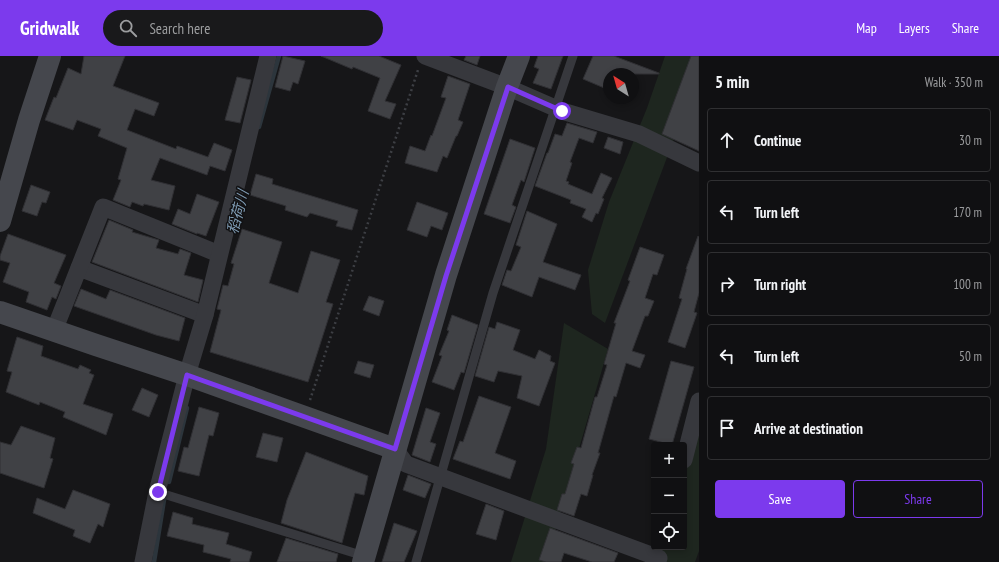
<!DOCTYPE html>
<html lang="en">
<head>
<meta charset="utf-8">
<style>
	:root { --surface:#101012; --page:#19191b; --text:#f1f3f6; --muted:#9c9d9f; --line:#303032; --accent:#7c3aed }
	body { margin:0; font-family:"PT Sans Narrow","Noto Sans JP",sans-serif; background:var(--page); color:var(--text) }
	.controls { position:absolute; right:12px; bottom:12px; display:grid; overflow:hidden; border-radius:4px; box-shadow:0 2px 6px #0003 }
	.controls button { width:36px; height:36px; display:grid; place-items:center; padding:0; border:0; border-bottom:1px solid var(--line); background:var(--surface); color:var(--text); font:20px sans-serif }
	.compass { position:absolute; left:603px; top:12px; width:36px; height:36px; border-radius:50%; background:var(--surface); box-shadow:0 2px 6px #0003; rotate:323deg }
	.stop { position:absolute; width:12px; height:12px; margin:-9px; border:3px solid #7c3aed; border-radius:50%; background:#fff }
	.stop.end { background:#7c3aed; border-color:#fff; box-shadow:0 1px 4px #0008 }
	.list { margin:0; padding:0; list-style:none }
	h2 { display:flex; justify-content:space-between; align-items:center; height:52px; margin:0; padding:0 16px; font-size:17px }
	h2 small { font-size:13px; font-weight:400; color:var(--muted) }
	.list li { display:grid; grid-template-columns:26px 1fr auto; gap:12px; align-items:center; box-sizing:border-box; height:64px; margin:0 8px 8px; padding:0 8px; border:1px solid var(--line); border-radius:4px }
	.list b { display:block; font-size:15px; white-space:nowrap }
	.list em { font-size:13px; font-style:normal; color:var(--muted) }
	.actions { display:flex; gap:8px; padding:12px 16px }
	.actions a { flex:1; padding:9px 0; border:1px solid var(--accent); border-radius:4px; text-align:center; font-size:14px; color:var(--accent) }
	.actions .main { background:var(--accent); color:#fff }
	.icon { flex:none; width:22px; height:22px; fill:none; stroke:currentColor; stroke-width:2; stroke-linecap:round; stroke-linejoin:round }
	.map { position:relative; flex:none; width:699px; height:506px; overflow:hidden }
	header { display:flex; align-items:center; gap:24px; box-sizing:border-box; height:56px; padding:0 20px; background:var(--accent); color:#fff }
	header strong { font-size:19px }
	nav { display:flex; gap:22px; margin-inline-start:auto; font-size:14px }
	.search { width:280px; height:36px; background:var(--page); display:flex; align-items:center; gap:10px; box-sizing:border-box; padding:0 14px; border-radius:22px; color:var(--muted); font-size:15px }
	main { display:flex }
	aside { flex:1; background:var(--surface) }
	.map>svg:first-child { display:block }
	.green { fill:#1e261f }
	.lines { fill:none; stroke-linecap:round; stroke-linejoin:round }
	.stream { stroke:#2c353c; stroke-width:4.5 }
	.building { fill:#404145; stroke:#303034 }
	.path { stroke:#3d3f44; stroke-width:2.5; stroke-dasharray:2 3; stroke-linecap:butt }
	.lane { stroke:#37383d; stroke-width:9 }
	.street { stroke:#37383d; stroke-width:17 }
	.secondary { stroke:#45474d; stroke-width:22 }
	.route { stroke:#7c3aed; stroke-width:5 }
	.labels { text-anchor:middle; stroke-width:3; stroke-linejoin:round; paint-order:stroke }
	.water-label { font-size:15px; font-style:italic; fill:#7f9bb3; stroke:#111113 }
</style>
</head>
<body>
<header>
<strong>Gridwalk</strong>
<div class="search"><svg class="icon" aria-label="search" viewBox="0 0 24 24"><circle cx="10" cy="10" r="6"/><path d="M15 15l6 6"/></svg>Search here</div>
<nav><a>Map</a><a>Layers</a><a>Share</a></nav>
</header>
<main>
<div class="map">
<svg width="699" height="506" viewBox="0 0 699 506">
	<rect width="100%" height="100%" fill="#161618"/>
	<g class="green">
		<polygon points="665,0 699,0 699,16 605,267 592,258 588,214 609,146 647,52"/>
		<polygon points="564,267 608,293 546,506 511,506 546,393"/>
		<polygon points="699,356 699,495 695,506 658,506 662,491 684,491 684,411"/>
	</g>
	<g class="lines">
		<g class="stream">
			<polyline points="259,71 279,0"/>
			<polyline points="169,426 187,352"/>
			<polyline points="154,506 164,444"/>
		</g>
	</g>
	<g class="building">
		<polygon points="84,0 125,0 113,30 159,47 154,60 135,53 127,74 176,93 177,90 208,101 214,87 232,94 225,115 210,110 207,119 160,102 151,124 175,130 169,154 144,148 143,150 132,146 130,151 113,144 121,124 118,123 127,92 98,80 101,73 77,64 73,74 45,64 54,41 56,42 68,12 81,18"/>
		<polygon points="283,0 305,5 298,28 293,26 290,35 275,31"/>
		<polygon points="321,0 379,0 401,9 385,45 396,48 390,63 368,55 380,22 353,11 352,13"/>
		<polygon points="466,0 480,0 477,9 464,4"/>
		<polygon points="538,0 563,0 551,33 533,27 539,13 534,11"/>
		<polygon points="593,0 614,0 659,17 659,18 609,18 609,34 583,23"/>
		<polygon points="691,0 699,0 699,95 662,78"/>
		<polygon points="448,20 470,28 458,64 463,66 457,80 456,80 447,102 443,100 437,116 405,107 410,90 425,95 431,79 432,80 446,42 441,41"/>
		<polygon points="237,21 251,24 240,67 225,64"/>
		<polygon points="567,67 597,76 593,87 579,82 570,106 572,107 566,125 569,126 568,128 592,138 601,117 612,122 602,142 604,143 598,158 596,157 592,166 582,161 586,153 570,147 571,144 535,130 547,97 548,97 555,78 562,80"/>
		<polygon points="608,81 623,86 620,98 604,92"/>
		<polygon points="510,83 535,92 524,126 521,124 512,149 516,151 510,167 484,158"/>
		<polygon points="256,118 273,123 272,128 358,154 352,174 336,170 338,165 310,157 307,161 285,154 286,150 250,139"/>
		<polygon points="31,129 50,136 46,147 42,146 37,160 22,155"/>
		<polygon points="197,138 219,146 206,180 197,177 197,178 172,168 178,153 190,158"/>
		<polygon points="417,146 448,157 442,174 431,170 427,181 407,174"/>
		<polygon points="527,155 557,168 543,206 581,219 575,234 539,221 532,241 502,229 507,214 511,215 521,191 516,189"/>
		<polygon points="109,164 133,174 132,176 159,184 156,192 178,198 180,193 191,197 184,219 203,224 198,246 92,206"/>
		<polygon points="242,173 282,186 269,227 298,237 311,195 340,204 326,246 333,248 308,326 210,296 221,254 217,253 223,229 228,230 234,208 231,207"/>
		<polygon points="8,178 66,199 54,227 61,230 56,243 52,241 47,254 26,246 29,236 3,226 10,207 0,204 0,200"/>
		<polygon points="698,180 699,181 699,237 694,256 697,257 685,292 668,286 682,243 679,242 685,220 687,213 686,213"/>
		<polygon points="640,191 664,199 657,219 653,218 645,242 654,245 648,260 645,260 632,295 645,299 640,312 626,307 616,341 614,340 598,397 600,397 592,419 593,419 587,440 581,438 574,460 557,454 562,438 565,438 574,408 571,407 577,391 581,392 595,341 597,341 607,309 604,308 616,267 614,267 630,225 628,224"/>
		<polygon points="81,233 106,243 110,234 185,262 179,285 156,279 74,250"/>
		<polygon points="369,240 384,245 379,260 363,254"/>
		<polygon points="452,259 478,269 464,317 461,316 454,334 432,326 442,300 439,299 449,275 447,274"/>
		<polygon points="497,266 520,274 513,294 535,303 539,294 551,300 550,305 555,307 539,350 517,342 522,320 498,315 494,326 475,320 489,271 495,273"/>
		<polygon points="17,281 43,290 41,300 78,313 80,309 91,314 89,317 94,319 83,348 113,358 106,379 63,361 65,356 40,346 39,349 6,336 12,316 7,315"/>
		<polygon points="358,305 374,309 370,322 354,317"/>
		<polygon points="671,305 694,311 672,389 649,383"/>
		<polygon points="142,332 158,339 149,361 132,354"/>
		<polygon points="479,340 511,351 495,397 516,405 510,423 453,403 460,385 463,386"/>
		<polygon points="199,351 219,357 213,380 209,379 199,420 178,415 184,391 188,392"/>
		<polygon points="426,352 440,357 430,386 436,388 430,406 412,399"/>
		<polygon points="21,370 55,382 50,402 53,403 44,432 0,417 0,386 11,389"/>
		<polygon points="263,377 283,382 277,406 256,401"/>
		<polygon points="306,396 368,420 364,439 355,437 342,487 281,467 287,444"/>
		<polygon points="408,419 431,428 425,442 403,434"/>
		<polygon points="73,434 110,448 103,471 98,468 90,487 73,480 75,474 33,457 37,442 65,453"/>
		<polygon points="486,448 504,455 496,484 476,478"/>
		<polygon points="173,456 193,462 192,468 229,477 226,488 252,496 249,506 230,506 231,503 203,496 204,489 167,480"/>
		<polygon points="394,467 417,475 404,506 382,506"/>
		<polygon points="550,472 618,497 614,506 592,506 564,497 561,506 546,506 539,504"/>
		<polygon points="286,482 338,498 336,506 277,506"/>
	</g>
	<g class="lines">
		<polyline class="path" points="310,344 418,14"/>
		<g class="lane">
			<polyline points="157,436 364,500"/>
			<polyline points="416,506 493,237 573,0"/>
		</g>
		<g class="street">
			<polyline points="425,0 507,31 562,55 639,78 699,107"/>
			<polyline points="79,212 205,259"/>
			<polyline points="54,275 103,151 219,198"/>
			<polyline points="395,393 406,408 659,502"/>
			<polyline points="684,404 699,345"/>
			<polyline points="143,506 157,436 187,319 205,259 268,0"/>
		</g>
		<g class="secondary">
			<polyline points="0,165 29,64 50,0"/>
			<polyline points="0,256 96,289 187,319 395,393"/>
			<polyline points="363,506 446,219 507,31 519,0"/>
		</g>
	</g>
	<g class="lines">
		<polyline class="route" points="158,436 187,319 395,393 446,220 508,31 562,55"/>
	</g>
	<g class="labels">
		<g class="water-label">
			<text transform="translate(238 156) rotate(-75)" y="5">稻荷川</text>
		</g>
	</g>
</svg>
<div class="controls">
<button>+</button>
<button>−</button>
<button><svg class="icon" aria-label="locate" viewBox="0 0 24 24"><circle cx="12" cy="12" r="6"/><path d="M12 2v4M12 18v4M2 12h4M18 12h4"/></svg></button>
</div>
<svg class="compass" viewBox="-18 -18 36 36"><path d="M0-13l5 13h-10z" fill="#e53935"/><path d="M0 13l5-13h-10z" fill="#9c9d9f"/></svg>
<div class="stop" style="left:562px;top:55px"></div>
<div class="stop end" style="left:158px;top:436px"></div>
</div>
<aside>
<h2>5 min<small>Walk · 350 m</small></h2>
<ul class="list">
<li><svg class="icon" aria-label="ahead" viewBox="0 0 24 24"><path d="M12 20V5M6 11l6-6 6 6"/></svg><div><b>Continue</b></div><em>30 m</em></li>
<li><svg class="icon" aria-label="left" viewBox="0 0 24 24"><path d="M17 20v-9H6M10 6l-5 5 5 5"/></svg><div><b>Turn left</b></div><em>170 m</em></li>
<li><svg class="icon" aria-label="right" viewBox="0 0 24 24"><path d="M7 20v-9h11M14 6l5 5-5 5"/></svg><div><b>Turn right</b></div><em>100 m</em></li>
<li><svg class="icon" aria-label="left" viewBox="0 0 24 24"><path d="M17 20v-9H6M10 6l-5 5 5 5"/></svg><div><b>Turn left</b></div><em>50 m</em></li>
<li><svg class="icon" aria-label="arrive" viewBox="0 0 24 24"><path d="M6 21V4h12l-3 4 3 4H6"/></svg><div><b>Arrive at destination</b></div></li>
</ul>
<div class="actions"><a class="main">Save</a><a>Share</a></div>
</aside>
</main>
</body>
</html>
